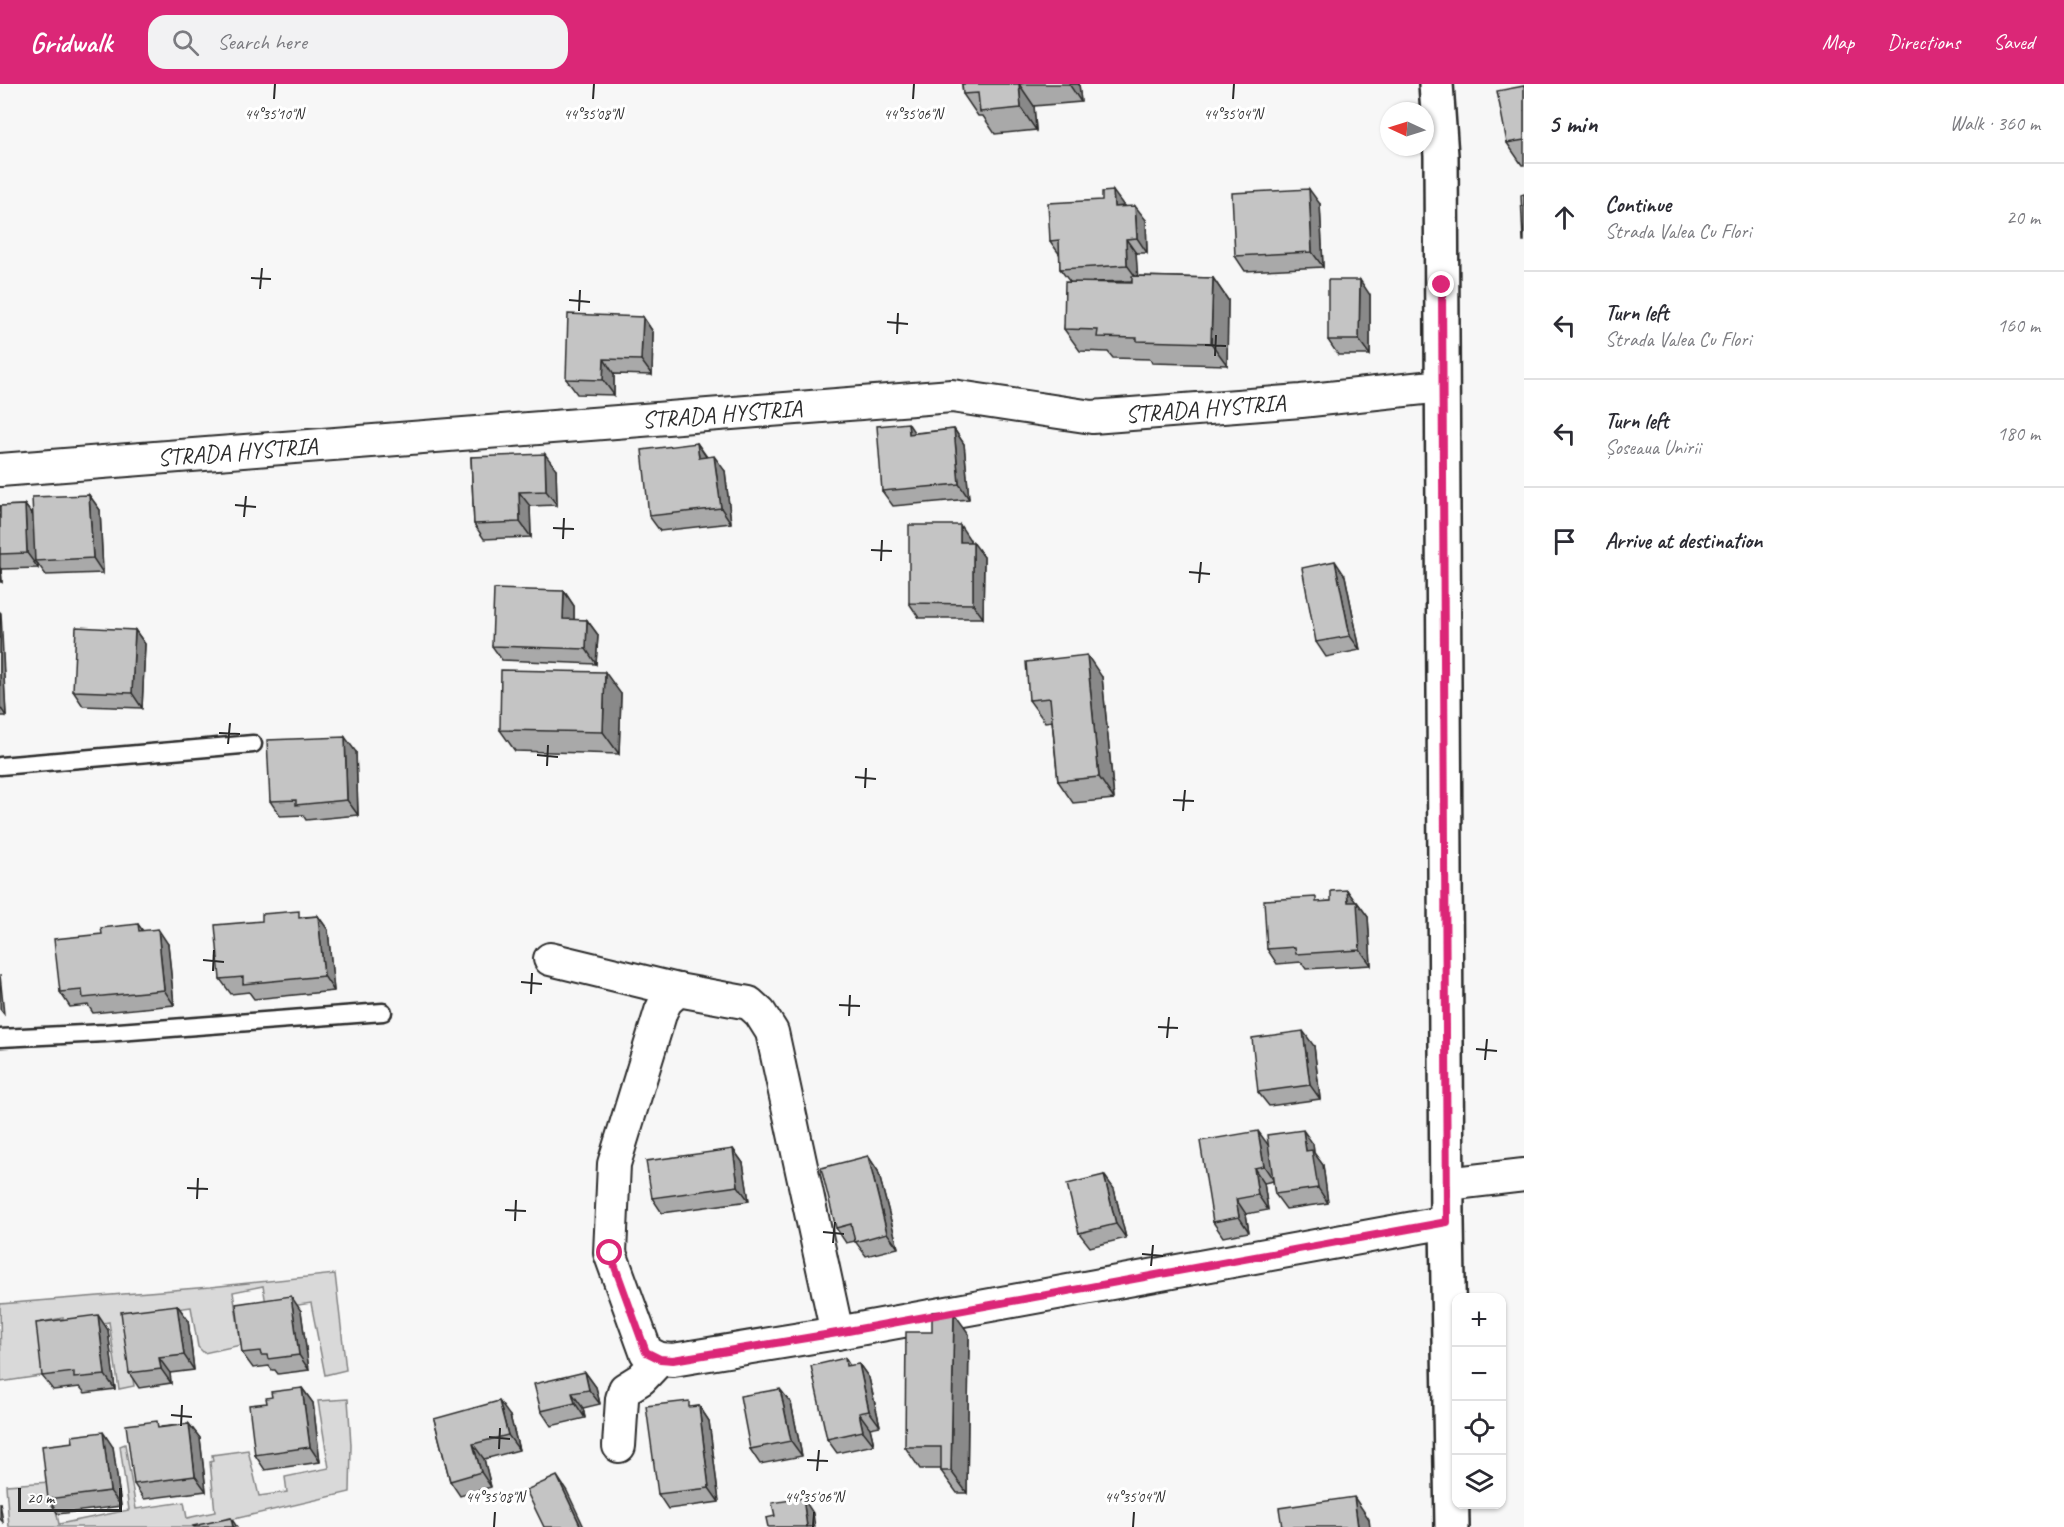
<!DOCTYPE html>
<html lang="en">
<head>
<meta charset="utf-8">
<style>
	:root { --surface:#fff; --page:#f2f2f3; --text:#2b2b33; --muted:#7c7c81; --line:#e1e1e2; --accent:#db2777 }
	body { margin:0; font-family:Caveat,sans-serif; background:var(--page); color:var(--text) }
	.controls { position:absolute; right:18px; bottom:18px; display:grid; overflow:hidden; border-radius:12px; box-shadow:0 2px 4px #0004 }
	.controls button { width:54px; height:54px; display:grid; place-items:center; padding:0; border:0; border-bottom:2px solid var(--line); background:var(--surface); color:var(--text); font:30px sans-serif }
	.compass { position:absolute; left:1380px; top:18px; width:54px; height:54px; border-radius:50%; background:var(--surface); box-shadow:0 2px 4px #0004; rotate:274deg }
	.scale { position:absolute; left:18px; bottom:15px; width:104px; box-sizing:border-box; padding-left:6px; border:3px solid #2b2b2b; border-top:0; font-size:16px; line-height:21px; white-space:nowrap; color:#2b2b2b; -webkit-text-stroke:4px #fff; paint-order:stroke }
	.stop { position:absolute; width:18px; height:18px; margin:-14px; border:4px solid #db2777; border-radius:50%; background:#fff }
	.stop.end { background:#db2777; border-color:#fff; box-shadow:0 2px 6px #0008 }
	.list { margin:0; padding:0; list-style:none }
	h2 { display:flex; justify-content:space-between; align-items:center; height:78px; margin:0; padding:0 24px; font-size:26px }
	h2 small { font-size:20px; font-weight:400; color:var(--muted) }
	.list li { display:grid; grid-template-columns:39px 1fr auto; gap:18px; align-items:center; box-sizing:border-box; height:108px; padding:0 24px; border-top:2px solid var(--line) }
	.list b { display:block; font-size:22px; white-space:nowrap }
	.list p { margin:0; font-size:20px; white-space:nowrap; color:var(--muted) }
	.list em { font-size:20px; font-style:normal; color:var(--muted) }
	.icon { flex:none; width:33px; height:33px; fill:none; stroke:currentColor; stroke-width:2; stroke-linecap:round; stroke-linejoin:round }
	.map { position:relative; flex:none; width:1524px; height:1443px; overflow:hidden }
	header { display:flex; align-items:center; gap:36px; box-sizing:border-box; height:84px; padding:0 30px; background:var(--accent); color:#fff }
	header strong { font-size:28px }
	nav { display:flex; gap:33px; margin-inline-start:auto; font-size:21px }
	.search { width:420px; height:54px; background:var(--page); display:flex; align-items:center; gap:15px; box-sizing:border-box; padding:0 21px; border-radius:18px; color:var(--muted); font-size:22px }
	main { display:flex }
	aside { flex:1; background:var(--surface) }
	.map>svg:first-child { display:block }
	.green { fill:#d9d9d9; stroke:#828282; stroke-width:1.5 }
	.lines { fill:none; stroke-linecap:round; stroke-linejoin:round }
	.service-casing { stroke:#2b2b2b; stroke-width:21 }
	.minor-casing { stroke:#2b2b2b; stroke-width:36 }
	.secondary-casing { stroke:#2b2b2b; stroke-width:38 }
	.service { stroke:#fff; stroke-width:16 }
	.minor { stroke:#fff; stroke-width:32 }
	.secondary { stroke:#fff; stroke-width:33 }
	.wall { fill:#a9a9a9; stroke:#2b2b2b; stroke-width:1.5; fill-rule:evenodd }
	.shaded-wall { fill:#898989; stroke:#2b2b2b; stroke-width:1.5 }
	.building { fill:#c4c4c4; stroke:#2b2b2b; stroke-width:1.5 }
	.route { stroke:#db2777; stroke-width:8 }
	.ticks { fill:none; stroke:#2b2b2b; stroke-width:2 }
	.labels { text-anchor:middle; stroke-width:6; stroke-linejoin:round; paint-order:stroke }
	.street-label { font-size:24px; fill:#2b2b2b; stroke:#fff }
	.ticks-label { font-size:15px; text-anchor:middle; fill:#2b2b2b; stroke:#fff; stroke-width:6; stroke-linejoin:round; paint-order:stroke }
</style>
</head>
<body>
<header>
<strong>Gridwalk</strong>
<div class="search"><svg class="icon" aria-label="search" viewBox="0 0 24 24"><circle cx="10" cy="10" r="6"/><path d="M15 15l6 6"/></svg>Search here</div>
<nav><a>Map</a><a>Directions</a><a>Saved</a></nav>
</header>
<main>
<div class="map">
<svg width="1524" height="1443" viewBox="0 0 1524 1443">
	<rect width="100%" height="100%" fill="#f7f7f7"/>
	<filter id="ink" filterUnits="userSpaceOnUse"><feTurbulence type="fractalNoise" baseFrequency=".0167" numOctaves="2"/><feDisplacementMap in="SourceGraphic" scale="12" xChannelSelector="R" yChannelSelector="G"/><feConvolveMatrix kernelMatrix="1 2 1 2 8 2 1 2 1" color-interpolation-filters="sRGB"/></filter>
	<g filter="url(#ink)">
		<g class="green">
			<polygon points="335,1190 346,1286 325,1291 311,1219 267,1226 263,1202 233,1208 241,1261 204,1269 198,1263 191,1223 123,1232 134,1302 119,1305 109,1238 63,1247 63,1234 41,1238 46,1291 1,1298 0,1220 210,1203"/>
			<polygon points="348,1315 351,1361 350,1408 200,1443 9,1443 6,1401 50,1398 59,1440 129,1426 120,1362 125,1360 136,1425 184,1418 187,1434 215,1428 210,1378 213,1377 212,1371 248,1366 259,1412 287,1408 285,1393 329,1384 318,1317"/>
		</g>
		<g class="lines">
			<g class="service-casing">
				<g id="service">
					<polyline points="0,682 253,660"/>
					<polyline points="0,954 105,949 383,928"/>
				</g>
			</g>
			<g class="minor-casing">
				<g id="minor">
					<path id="s1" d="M0,386L952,312L1092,333L1301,317L1442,302"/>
					<polyline points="550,875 678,906 749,919 760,929 772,948 837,1249"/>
					<polyline points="678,906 666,917 661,927 614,1080 610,1169 646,1268 660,1275 673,1276 837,1249 1447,1138"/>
					<polyline points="1447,1100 1524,1091"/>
					<polyline points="619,1362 622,1315 625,1305 641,1295 660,1275"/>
				</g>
			</g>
			<g class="secondary-casing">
				<polyline id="secondary" points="1436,0 1441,72 1447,1138 1452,1443"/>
			</g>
			<use href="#service" class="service"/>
			<use href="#minor" class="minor"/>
			<use href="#secondary" class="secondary"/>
		</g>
		<g class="wall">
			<polygon points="962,0 1079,0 1081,18 1034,22 1036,46 995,50 983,32 978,32 963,10"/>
			<polygon points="1524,2 1524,81 1522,81 1507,59"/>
			<polygon points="1320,120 1323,183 1245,187 1235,172"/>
			<path d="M1124,122L1146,136L1147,169H1136L1137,192L1213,194L1228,216L1227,281L1152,279L1150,275L1113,274L1108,268L1080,267L1064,245L1070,198L1060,185V171L1050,157ZM1132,197V199L1092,198Z"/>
			<polygon points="1370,211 1370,271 1338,271 1328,256"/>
			<polygon points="643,233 653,248 652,291 614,290 614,311 577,310 566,295"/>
			<polygon points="954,345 964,360 969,415 893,422 882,407 915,349"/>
			<polygon points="697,359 707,373 725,387 731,439 660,447 649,432"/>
			<polygon points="471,373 556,385 557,421 530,422 531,453 484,455 474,440"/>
			<polygon points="89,411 100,426 103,489 46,491 38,480 38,484 1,485 2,498 0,498 0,422 25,421 33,432"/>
			<polygon points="970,456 970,458 984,473 983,534 919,534 909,519"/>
			<polygon points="1345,492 1360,566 1326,573 1316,558"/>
			<polygon points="564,507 574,522 574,536 587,536 598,551 596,580 502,576 492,562"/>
			<polygon points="0,528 6,632 0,632"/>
			<polygon points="135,546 145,560 142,624 83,622 73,607"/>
			<polygon points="1102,593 1114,715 1073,719 1058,697 1052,637 1045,638 1029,616"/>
			<polygon points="621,610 619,670 515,667 500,646"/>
			<polygon points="356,668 358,731 306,736 303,731 280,732 270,717"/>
			<polygon points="1347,806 1355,818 1357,818 1368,833 1371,881 1306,885 1301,878 1277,880 1267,865 1320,818 1331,817"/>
			<polygon points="318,832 328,846 334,907 254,915 249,908 231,910 220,895 303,833"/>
			<polygon points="138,840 143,847 168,860 174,921 93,929 88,921 70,923 60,908 102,850"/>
			<polygon points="1314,962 1320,1015 1269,1022 1258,1008"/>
			<polygon points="1313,1060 1314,1069 1323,1081 1328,1119 1286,1125 1275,1110 1273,1097 1264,1099 1268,1126 1246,1130 1249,1148 1223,1153 1213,1138 1268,1061"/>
			<polygon points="733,1065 743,1079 749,1117 662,1129 652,1114"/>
			<polygon points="868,1072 878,1087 898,1164 866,1172 855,1157 846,1159 836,1144"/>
			<polygon points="1104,1091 1114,1105 1126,1154 1090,1163 1079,1149"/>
			<polygon points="177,1221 188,1236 194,1286 170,1289 171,1299 139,1304 129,1289"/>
			<polygon points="301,1227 309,1286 278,1290 275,1286 272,1286 269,1282 253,1284 242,1269"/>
			<polygon points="108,1246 115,1305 85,1309 80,1303 53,1306 42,1292"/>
			<polygon points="969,1250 967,1409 957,1409 941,1387 941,1385 920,1385 905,1363"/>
			<polygon points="845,1274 850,1282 859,1280 869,1294 880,1342 870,1344 874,1361 837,1369 827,1355"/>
			<polygon points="585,1288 596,1303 600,1320 583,1324 585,1334 551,1342 541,1327"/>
			<polygon points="302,1304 313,1319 320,1378 265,1386 255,1371 267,1319 272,1313"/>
			<polygon points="791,1319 802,1372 760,1380 750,1365"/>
			<polygon points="699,1322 709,1337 719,1418 668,1425 658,1410 693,1323"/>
			<polygon points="510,1332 519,1366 484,1375 491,1403 460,1412 450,1397 434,1335"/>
			<polygon points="189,1340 200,1354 206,1407 144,1415 134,1400 161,1343"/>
			<polygon points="73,1358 113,1363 121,1422 58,1430 48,1415"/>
		</g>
		<g class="shaded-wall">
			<polygon points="1019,0 1034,22 1036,46 1021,24"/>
			<polygon points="1069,0 1079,0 1081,18"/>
			<polygon points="1309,105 1320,120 1323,183 1312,168"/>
			<polygon points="1113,107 1124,122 1114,123"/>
			<polygon points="1135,122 1146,136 1147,169 1137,154"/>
			<polygon points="1126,155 1136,169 1138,196 1127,181"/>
			<polygon points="1213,194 1228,216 1227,281 1211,259"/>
			<polygon points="1360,196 1370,211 1370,271 1359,256"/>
			<polygon points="643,233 653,248 652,291 641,276"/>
			<polygon points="604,275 614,290 614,311 603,296"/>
			<polygon points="908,339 918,354 909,350"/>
			<polygon points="954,345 964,360 969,415 959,400"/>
			<polygon points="697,359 707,374 699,374"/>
			<polygon points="545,370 556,385 557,421 546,407"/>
			<polygon points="714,372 725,387 731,439 721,424"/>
			<polygon points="519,408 530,422 531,453 520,438"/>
			<polygon points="89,411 100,426 103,489 93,474"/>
			<polygon points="25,421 36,436 35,477 38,480 38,484 27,469"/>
			<polygon points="960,441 970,456 970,473 960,458"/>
			<polygon points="973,458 984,473 983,534 973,520"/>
			<polygon points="1335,477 1345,492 1360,566 1350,552"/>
			<polygon points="0,484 1,485 2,498 0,496"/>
			<polygon points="564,507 574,522 574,550 563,535"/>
			<polygon points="0,528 1,529 6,632 0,623"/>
			<polygon points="587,536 598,551 596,580 586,565"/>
			<polygon points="135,546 145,560 142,624 132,609"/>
			<polygon points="1087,571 1102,593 1114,715 1099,693"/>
			<polygon points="605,588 621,610 619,670 603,648"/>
			<polygon points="345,653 356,668 358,731 347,716"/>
			<polygon points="1347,806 1358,821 1357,818 1368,833 1371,881 1360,866 1348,818"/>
			<polygon points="318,832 328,846 334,907 324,892"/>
			<polygon points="158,845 168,860 174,921 164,906"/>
			<polygon points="0,891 4,930 0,925"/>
			<polygon points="1303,947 1314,962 1320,1015 1310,1001"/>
			<polygon points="1303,1046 1313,1060 1314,1069 1323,1081 1328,1119 1318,1104 1306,1067"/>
			<polygon points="1258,1047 1269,1062 1274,1097 1264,1082"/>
			<polygon points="733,1065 743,1079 749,1117 738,1102"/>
			<polygon points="868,1072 878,1087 898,1164 887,1149"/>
			<polygon points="1254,1084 1264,1099 1268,1126 1258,1111"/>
			<polygon points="1104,1091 1114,1105 1126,1154 1116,1140"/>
			<polygon points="1236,1115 1246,1130 1249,1148 1239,1133"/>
			<polygon points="291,1212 301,1227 309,1286 299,1271"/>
			<polygon points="177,1221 188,1236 194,1286 184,1271"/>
			<polygon points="954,1229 969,1250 967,1409 951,1387"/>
			<polygon points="98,1231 108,1246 115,1305 105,1291"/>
			<polygon points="159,1274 170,1289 171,1299 161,1285"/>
			<polygon points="859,1280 869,1294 880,1342 869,1327"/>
			<polygon points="585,1288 596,1303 600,1320 589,1306"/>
			<polygon points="302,1304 313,1319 320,1378 310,1363"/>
			<polygon points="780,1305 791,1319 802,1372 791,1357"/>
			<polygon points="572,1309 583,1324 585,1334 575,1319"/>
			<polygon points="499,1317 510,1332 519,1366 508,1351"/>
			<polygon points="699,1322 709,1337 719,1418 709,1404"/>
			<polygon points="859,1329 870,1344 874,1361 863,1347"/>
			<polygon points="189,1340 200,1354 206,1407 195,1392"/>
			<polygon points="103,1348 113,1363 121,1422 110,1407"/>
			<polygon points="473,1360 484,1375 491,1403 481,1388"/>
			<polygon points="557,1392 567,1407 584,1443 581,1443"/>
			<polygon points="1354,1413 1369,1435 1370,1443 1358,1443"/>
			<polygon points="803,1414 813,1429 815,1443 807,1443"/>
			<polygon points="0,1418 3,1438 0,1435"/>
			<polygon points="231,1434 237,1443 233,1443"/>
		</g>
		<g class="building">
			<polygon points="962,0 1019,0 1021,24 980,28 978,9 963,10"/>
			<polygon points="1524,2 1524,56 1507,59 1497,7"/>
			<polygon points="1309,105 1312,168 1235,172 1232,109"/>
			<polygon points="1113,107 1114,123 1135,122 1137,154 1126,155 1127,181 1060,185 1059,156 1050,157 1048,119 1102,116 1102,108"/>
			<polygon points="1524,110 1524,157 1523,157 1521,111"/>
			<polygon points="1132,192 1213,194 1211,259 1137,257 1137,254 1097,253 1098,246 1064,245 1065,198 1132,199"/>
			<polygon points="1328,196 1360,196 1359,256 1328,256"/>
			<polygon points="568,230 643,233 641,276 604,275 603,296 566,295"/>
			<polygon points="908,339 909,350 954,345 959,400 882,407 877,342"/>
			<polygon points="697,359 699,374 714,372 721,424 649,432 642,366"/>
			<polygon points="545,370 546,407 519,408 520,438 474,440 471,373"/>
			<polygon points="89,411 93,474 35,477 32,413"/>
			<polygon points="25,421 27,469 0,470 0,422"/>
			<polygon points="909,441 960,441 960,458 973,458 973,520 909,519"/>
			<polygon points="1335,477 1350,552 1316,558 1302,484"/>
			<polygon points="494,505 564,507 563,535 587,536 586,565 492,562"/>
			<polygon points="76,543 135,546 132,609 73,607"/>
			<polygon points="1087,571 1099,693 1058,697 1050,614 1029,616 1026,578"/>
			<polygon points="501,586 605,588 603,648 500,646"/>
			<polygon points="345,653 347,716 296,721 296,716 270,717 267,656"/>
			<polygon points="1347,806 1348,818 1357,818 1360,866 1296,870 1295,863 1267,865 1264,816 1316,813 1316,818 1331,817 1331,807"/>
			<polygon points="299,827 299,834 318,832 324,892 243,900 243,893 220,895 215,841 262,837 262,830"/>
			<polygon points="138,840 139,847 158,845 164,906 83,914 82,906 60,908 54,855 102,850 101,844"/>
			<polygon points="1303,947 1310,1001 1258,1008 1252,954"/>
			<polygon points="1303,1046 1306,1067 1312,1066 1318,1104 1275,1110 1267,1051"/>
			<polygon points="1258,1047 1264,1082 1254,1084 1258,1111 1236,1115 1239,1133 1213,1138 1200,1057"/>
			<polygon points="733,1065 738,1102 652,1114 646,1077"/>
			<polygon points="868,1072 887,1149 855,1158 851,1140 836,1144 821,1084"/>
			<polygon points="1104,1091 1116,1140 1079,1149 1067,1100"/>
			<polygon points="291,1212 299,1271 268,1275 267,1271 261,1271 260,1267 242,1269 236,1220"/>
			<polygon points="177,1221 184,1271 159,1274 161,1285 129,1289 121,1228"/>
			<polygon points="932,1228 954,1229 951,1387 941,1387 941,1363 905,1363 906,1248 932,1248"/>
			<polygon points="98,1231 105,1291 74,1294 74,1288 42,1292 36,1239"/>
			<polygon points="845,1274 846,1282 859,1280 869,1327 859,1329 863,1347 827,1355 811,1282"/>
			<polygon points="585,1288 589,1306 572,1309 575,1319 541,1327 534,1300"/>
			<polygon points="302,1304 310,1363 255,1371 249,1321 267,1319 266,1314 272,1313 271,1308"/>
			<polygon points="780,1305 791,1357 750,1365 740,1312"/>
			<polygon points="499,1317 508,1351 473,1360 481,1388 450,1397 434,1335"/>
			<polygon points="689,1317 689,1323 699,1322 709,1404 658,1410 646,1322"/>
			<polygon points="157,1337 158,1344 189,1340 195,1392 134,1400 126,1341"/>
			<polygon points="103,1348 110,1407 48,1415 42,1362 73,1358 72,1352"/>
			<polygon points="557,1392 581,1443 544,1443 526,1406"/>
			<polygon points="1354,1413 1358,1443 1282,1443 1279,1424"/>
			<polygon points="803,1414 807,1443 768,1443 766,1434 775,1432 772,1419"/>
			<polygon points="231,1434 233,1443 194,1443 193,1442"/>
		</g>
	</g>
	<g class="lines" filter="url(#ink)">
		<polyline class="route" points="610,1169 646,1268 660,1275 673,1276 837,1249 1447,1138 1442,201"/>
	</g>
	<path class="ticks" d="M274,15L275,0M593,15L594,0M913,15L914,0M1233,15L1234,0M251,194L271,195M260,205L262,184M569,216L590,218M579,227L580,206M887,238L908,240M897,250L898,229M1205,261L1226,262M1215,272L1216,251M235,421L256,423M244,433L246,412M553,444L574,445M563,455L564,434M871,466L892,467M881,477L882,456M1189,488L1210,490M1199,499L1201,478M219,649L240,650M228,660L230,639M537,671L558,673M547,682L548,661M855,693L876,695M865,704L866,684M1173,716L1194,717M1183,727L1185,706M203,876L224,878M213,887L214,866M521,898L542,900M531,910L532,889M839,921L860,922M849,932L850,911M1158,943L1178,944M1167,954L1169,933M1476,965L1497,967M1485,976L1487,955M187,1104L208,1105M197,1115L198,1094M505,1126L526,1127M515,1137L516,1116M823,1148L844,1150M833,1159L835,1138M1142,1170L1163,1172M1151,1182L1153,1161M171,1331L192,1333M181,1342L182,1321M489,1353L510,1355M499,1365L500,1344M807,1376L828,1377M817,1387L819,1366M494,1443L495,1428M813,1443L814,1428M1133,1443L1134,1428"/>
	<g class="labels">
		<g class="street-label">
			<text dy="8" stroke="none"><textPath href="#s1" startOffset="1210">STRADA HYSTRIA</textPath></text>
			<text dy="8" stroke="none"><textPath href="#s1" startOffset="724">STRADA HYSTRIA</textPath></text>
			<text dy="8" stroke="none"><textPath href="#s1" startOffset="238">STRADA HYSTRIA</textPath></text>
		</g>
	</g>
	<g class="ticks-label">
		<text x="274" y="35">44°35'10"N</text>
		<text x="593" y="35">44°35'08"N</text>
		<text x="913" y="35">44°35'06"N</text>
		<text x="1233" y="35">44°35'04"N</text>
		<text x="495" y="1418">44°35'08"N</text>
		<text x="814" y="1418">44°35'06"N</text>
		<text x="1134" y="1418">44°35'04"N</text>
	</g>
</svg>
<div class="controls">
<button>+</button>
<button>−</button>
<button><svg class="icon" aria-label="locate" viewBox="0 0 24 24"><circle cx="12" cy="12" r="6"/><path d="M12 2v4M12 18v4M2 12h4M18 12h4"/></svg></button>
<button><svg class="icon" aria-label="layers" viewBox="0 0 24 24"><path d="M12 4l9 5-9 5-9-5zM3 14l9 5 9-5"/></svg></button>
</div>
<svg class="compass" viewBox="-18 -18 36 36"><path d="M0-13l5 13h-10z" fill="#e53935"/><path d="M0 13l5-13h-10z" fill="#7c7c81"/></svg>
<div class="scale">20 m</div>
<div class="stop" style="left:610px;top:1169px"></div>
<div class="stop end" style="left:1442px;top:201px"></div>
</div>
<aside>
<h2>5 min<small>Walk · 360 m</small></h2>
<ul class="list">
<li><svg class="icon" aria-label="ahead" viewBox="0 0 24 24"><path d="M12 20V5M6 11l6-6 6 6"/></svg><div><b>Continue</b><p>Strada Valea Cu Flori</p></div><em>20 m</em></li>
<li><svg class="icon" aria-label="left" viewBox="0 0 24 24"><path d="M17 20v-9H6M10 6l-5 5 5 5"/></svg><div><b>Turn left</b><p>Strada Valea Cu Flori</p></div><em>160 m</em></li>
<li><svg class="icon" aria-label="left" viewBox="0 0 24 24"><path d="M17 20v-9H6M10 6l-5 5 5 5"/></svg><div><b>Turn left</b><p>Șoseaua Unirii</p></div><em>180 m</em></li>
<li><svg class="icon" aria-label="arrive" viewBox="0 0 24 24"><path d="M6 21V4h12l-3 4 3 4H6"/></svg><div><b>Arrive at destination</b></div></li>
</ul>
</aside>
</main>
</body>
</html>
